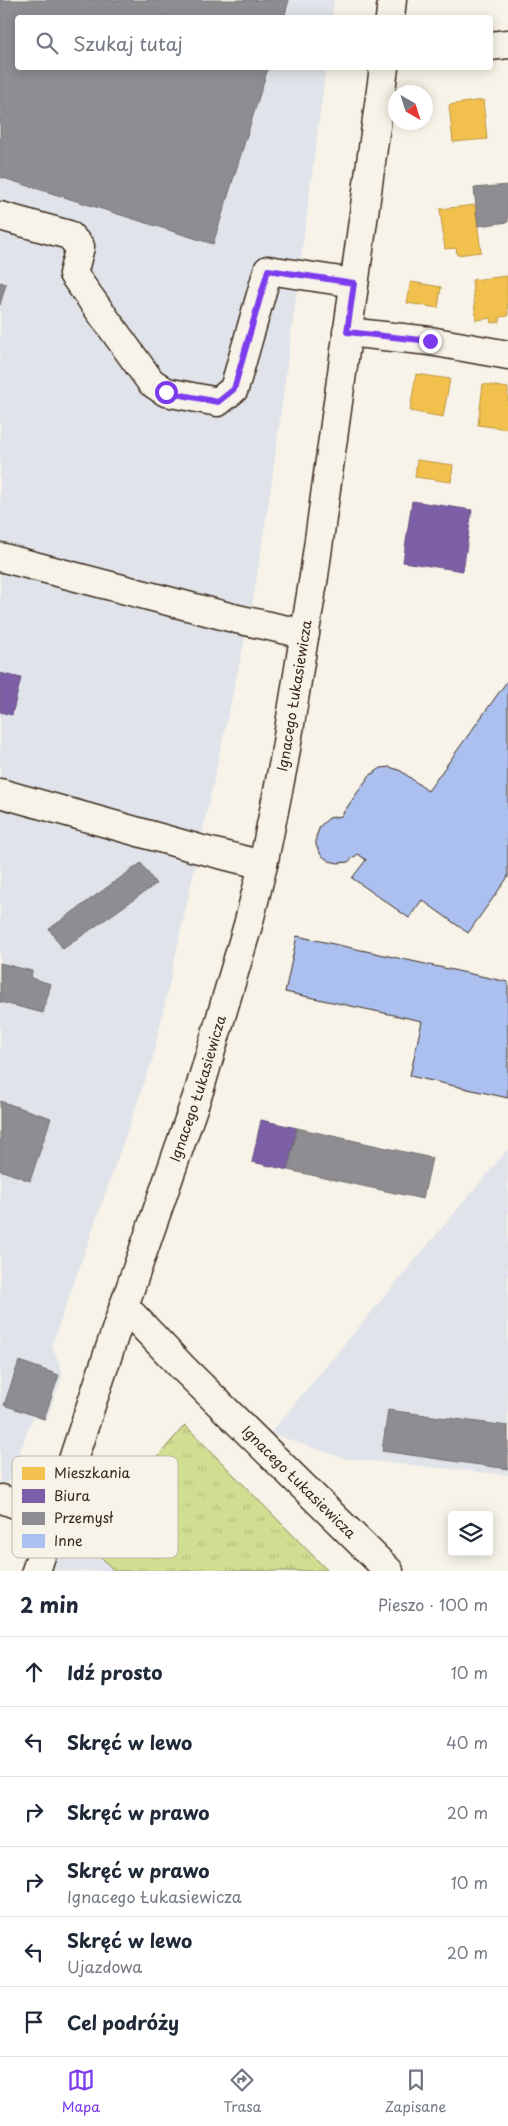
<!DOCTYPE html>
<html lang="pl">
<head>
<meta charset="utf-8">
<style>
	:root { --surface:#fff; --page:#f6f6f7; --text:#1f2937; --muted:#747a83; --line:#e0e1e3; --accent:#7c3aed }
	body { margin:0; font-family:"Playpen Sans",sans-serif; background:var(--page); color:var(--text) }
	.controls { position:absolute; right:15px; bottom:15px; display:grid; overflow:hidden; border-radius:5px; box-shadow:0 2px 12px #0003 }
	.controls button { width:45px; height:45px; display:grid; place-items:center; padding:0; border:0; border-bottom:1px solid var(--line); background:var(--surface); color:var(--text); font:25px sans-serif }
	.compass { position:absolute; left:388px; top:85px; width:45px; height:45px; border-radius:50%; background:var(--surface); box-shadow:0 2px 12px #0003; rotate:141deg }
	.stop { position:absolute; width:15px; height:15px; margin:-11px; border:4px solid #7c3aed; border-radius:50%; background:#fff }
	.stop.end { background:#7c3aed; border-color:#fff; box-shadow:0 1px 5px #0008 }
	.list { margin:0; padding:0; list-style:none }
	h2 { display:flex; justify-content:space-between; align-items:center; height:65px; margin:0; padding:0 20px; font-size:21px }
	h2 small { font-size:16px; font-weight:400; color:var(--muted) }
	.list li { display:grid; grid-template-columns:32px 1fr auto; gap:15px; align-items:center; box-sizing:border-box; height:70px; padding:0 20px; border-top:1px solid var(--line) }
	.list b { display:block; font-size:19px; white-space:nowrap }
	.list p { margin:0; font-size:16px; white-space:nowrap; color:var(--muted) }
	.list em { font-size:16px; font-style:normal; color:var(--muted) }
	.icon { flex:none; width:28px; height:28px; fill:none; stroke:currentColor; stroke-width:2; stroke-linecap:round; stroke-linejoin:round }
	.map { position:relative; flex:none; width:508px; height:1571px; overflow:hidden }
	.search { position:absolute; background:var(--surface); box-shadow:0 2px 12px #0003; left:15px; right:15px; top:15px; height:55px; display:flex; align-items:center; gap:12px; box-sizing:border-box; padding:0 18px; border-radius:5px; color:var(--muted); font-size:19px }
	.sheet { height:485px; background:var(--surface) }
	nav { display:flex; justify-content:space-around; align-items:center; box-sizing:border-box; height:70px; border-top:1px solid var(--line); background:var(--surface); font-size:14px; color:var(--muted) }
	nav a { display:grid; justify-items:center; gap:2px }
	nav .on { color:var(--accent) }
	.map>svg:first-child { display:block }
	.built { fill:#e0e4ea }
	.grass { fill:url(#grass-tufts); stroke:#868458 }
	.homes { fill:#f2c14e; stroke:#bb9440 }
	.offices { fill:#7b5ea7; stroke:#684e7e }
	.industry { fill:#8d8d92; stroke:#746f6f }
	.building { fill:#abc0ee; stroke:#3b2a1e }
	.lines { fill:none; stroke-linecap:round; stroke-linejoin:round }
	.minor-casing { stroke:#3b2a1e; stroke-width:31 }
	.minor { stroke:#f7f3e8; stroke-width:28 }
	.route { stroke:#7c3aed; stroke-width:6 }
	.labels { text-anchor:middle; stroke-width:5; stroke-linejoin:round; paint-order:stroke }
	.street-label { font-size:14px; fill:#3b2a1e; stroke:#f7f3e8 }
	.key { fill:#f7f3e8; stroke:#bfb7ab; stroke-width:1 }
	.key-label { font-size:14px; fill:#3b2a1e }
</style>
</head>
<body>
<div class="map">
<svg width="508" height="1571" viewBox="0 0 508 1571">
	<defs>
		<pattern id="grass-tufts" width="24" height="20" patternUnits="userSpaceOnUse" patternTransform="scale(1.25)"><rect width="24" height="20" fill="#d0de92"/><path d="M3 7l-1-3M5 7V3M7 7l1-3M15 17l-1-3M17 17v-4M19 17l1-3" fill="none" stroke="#b4bf7d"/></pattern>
	</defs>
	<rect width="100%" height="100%" fill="#f7f3e8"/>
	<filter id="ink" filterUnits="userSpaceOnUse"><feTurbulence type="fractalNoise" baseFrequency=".02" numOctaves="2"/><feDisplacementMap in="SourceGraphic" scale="10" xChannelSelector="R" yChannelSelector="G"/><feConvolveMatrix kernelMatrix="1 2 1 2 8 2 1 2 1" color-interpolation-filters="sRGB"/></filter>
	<g filter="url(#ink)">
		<g class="built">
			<polygon points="0,0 334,0 332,17 18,18 18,68 326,68 272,480 253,602 153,1058 52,1345 63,1374 46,1421 33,1417 0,1504"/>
			<polygon points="508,1149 508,1475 342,1458 270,1433"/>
			<polygon points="55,1519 86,1540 114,1571 36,1571"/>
		</g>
		<polygon class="grass" points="185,1425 328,1571 114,1571 86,1540"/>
		<g class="homes">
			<polygon points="483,100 487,139 453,142 449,105"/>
			<polygon points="475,205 481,252 457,255 456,248 445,249 440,209"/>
			<polygon points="507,276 508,316 500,317 500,322 492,323 491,318 476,320 472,280"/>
			<polygon points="411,282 441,287 438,308 407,303"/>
			<polygon points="416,374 450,379 443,417 410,411"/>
			<polygon points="483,384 508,388 508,429 478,425"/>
			<polygon points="417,460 453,465 451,482 415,477"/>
		</g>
		<g class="offices">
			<polygon points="412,501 472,510 463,571 403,562"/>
			<polygon points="0,673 21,678 12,715 0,712"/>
			<polygon points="261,1120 297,1128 288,1170 252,1162"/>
		</g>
		<g class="industry">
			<polygon points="0,0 289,0 284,18 18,18 18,68 268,68 213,244 0,177"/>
			<polygon points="508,185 508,222 478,226 474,188"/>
			<polygon points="0,282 6,284 0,305"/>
			<polygon points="141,863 156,884 63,949 49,929"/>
			<polygon points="0,963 32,971 31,978 51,984 43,1013 0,1002"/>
			<polygon points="0,1101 51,1118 30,1181 0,1170"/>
			<polygon points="297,1128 432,1158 423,1199 288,1170"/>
			<polygon points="19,1361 59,1375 44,1419 4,1405"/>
			<polygon points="388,1410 508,1426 508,1469 382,1451"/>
		</g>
		<g class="building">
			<polygon points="508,680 508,877 468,933 422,900 409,918 352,878 366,860 358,854 348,862 338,863 329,861 321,855 316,845 316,837 320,826 329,818 341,816 369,776 381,768 390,767 401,771 428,791"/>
			<polygon points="297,936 508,982 508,1098 410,1076 422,1021 285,992"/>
		</g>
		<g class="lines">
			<g class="minor-casing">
				<g id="minor">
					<polyline points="390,18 392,0"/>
					<polyline points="490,46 508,44"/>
					<polyline points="0,216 69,235 80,247 73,274 151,382 166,392 218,402 234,389 268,270 354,283"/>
					<polyline points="347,332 430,341 508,355"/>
					<polyline points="0,557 237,619 305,634"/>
					<polyline points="0,793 199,849 263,865"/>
					<path id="s1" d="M124,1306L182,1367L389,1571"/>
					<polyline points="2,1499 55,1519"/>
					<path id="s2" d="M36,1571L124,1306L200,1088L248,925L263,865L284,761L314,576L384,68"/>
				</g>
			</g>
			<use href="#minor" class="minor"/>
		</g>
	</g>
	<g class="lines" filter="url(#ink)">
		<polyline class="route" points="166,392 218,402 234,389 268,270 354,283 347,332 430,341"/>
	</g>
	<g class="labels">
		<g class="street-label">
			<text dy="5" stroke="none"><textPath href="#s2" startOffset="914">Ignacego Łukasiewicza</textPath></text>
			<text dy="5" stroke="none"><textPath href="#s2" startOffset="509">Ignacego Łukasiewicza</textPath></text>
			<text dy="5" stroke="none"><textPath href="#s1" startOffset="248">Ignacego Łukasiewicza</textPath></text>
		</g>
	</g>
	<rect x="12" y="1456" width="166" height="102" rx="8" class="key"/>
	<rect x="22" y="1467" width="23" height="13" fill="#f2c14e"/>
	<rect x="22" y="1489" width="23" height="14" fill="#7b5ea7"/>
	<rect x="22" y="1512" width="23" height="13" fill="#8d8d92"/>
	<rect x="22" y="1534" width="23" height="14" fill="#abc0ee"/>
	<g class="key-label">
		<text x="54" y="1478">Mieszkania</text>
		<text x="54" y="1501">Biura</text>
		<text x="54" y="1523">Przemysł</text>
		<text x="54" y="1546">Inne</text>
	</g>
</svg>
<div class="controls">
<button><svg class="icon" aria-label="layers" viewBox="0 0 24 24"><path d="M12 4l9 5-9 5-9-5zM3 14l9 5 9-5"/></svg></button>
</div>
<svg class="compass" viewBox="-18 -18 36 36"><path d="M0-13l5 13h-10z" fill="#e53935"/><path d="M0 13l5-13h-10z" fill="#747a83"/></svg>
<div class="stop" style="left:166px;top:392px"></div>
<div class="stop end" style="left:430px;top:341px"></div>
<div class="search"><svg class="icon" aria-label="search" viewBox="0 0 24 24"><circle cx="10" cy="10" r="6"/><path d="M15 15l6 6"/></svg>Szukaj tutaj</div>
</div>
<section class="sheet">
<h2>2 min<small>Pieszo · 100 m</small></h2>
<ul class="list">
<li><svg class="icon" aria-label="ahead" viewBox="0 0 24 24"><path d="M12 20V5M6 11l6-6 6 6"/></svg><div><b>Idź prosto</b></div><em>10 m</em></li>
<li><svg class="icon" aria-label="left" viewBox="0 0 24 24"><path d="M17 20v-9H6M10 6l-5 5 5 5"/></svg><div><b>Skręć w lewo</b></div><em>40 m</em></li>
<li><svg class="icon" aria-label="right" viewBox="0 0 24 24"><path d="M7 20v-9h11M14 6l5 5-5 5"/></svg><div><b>Skręć w prawo</b></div><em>20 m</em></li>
<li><svg class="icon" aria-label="right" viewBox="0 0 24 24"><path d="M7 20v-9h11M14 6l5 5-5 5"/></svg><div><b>Skręć w prawo</b><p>Ignacego Łukasiewicza</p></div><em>10 m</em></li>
<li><svg class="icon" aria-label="left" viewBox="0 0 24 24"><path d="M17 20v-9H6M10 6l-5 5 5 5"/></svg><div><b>Skręć w lewo</b><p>Ujazdowa</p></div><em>20 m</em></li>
<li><svg class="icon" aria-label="arrive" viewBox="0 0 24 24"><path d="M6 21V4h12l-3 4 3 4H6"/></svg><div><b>Cel podróży</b></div></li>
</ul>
</section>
<nav>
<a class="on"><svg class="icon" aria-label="map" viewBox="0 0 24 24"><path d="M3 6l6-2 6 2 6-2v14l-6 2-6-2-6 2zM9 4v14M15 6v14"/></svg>Mapa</a>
<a><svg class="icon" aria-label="directions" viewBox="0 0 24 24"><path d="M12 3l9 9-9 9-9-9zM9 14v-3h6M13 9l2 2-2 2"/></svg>Trasa</a>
<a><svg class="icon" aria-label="saved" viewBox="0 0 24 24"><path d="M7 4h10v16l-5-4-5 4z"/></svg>Zapisane</a>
</nav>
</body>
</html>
